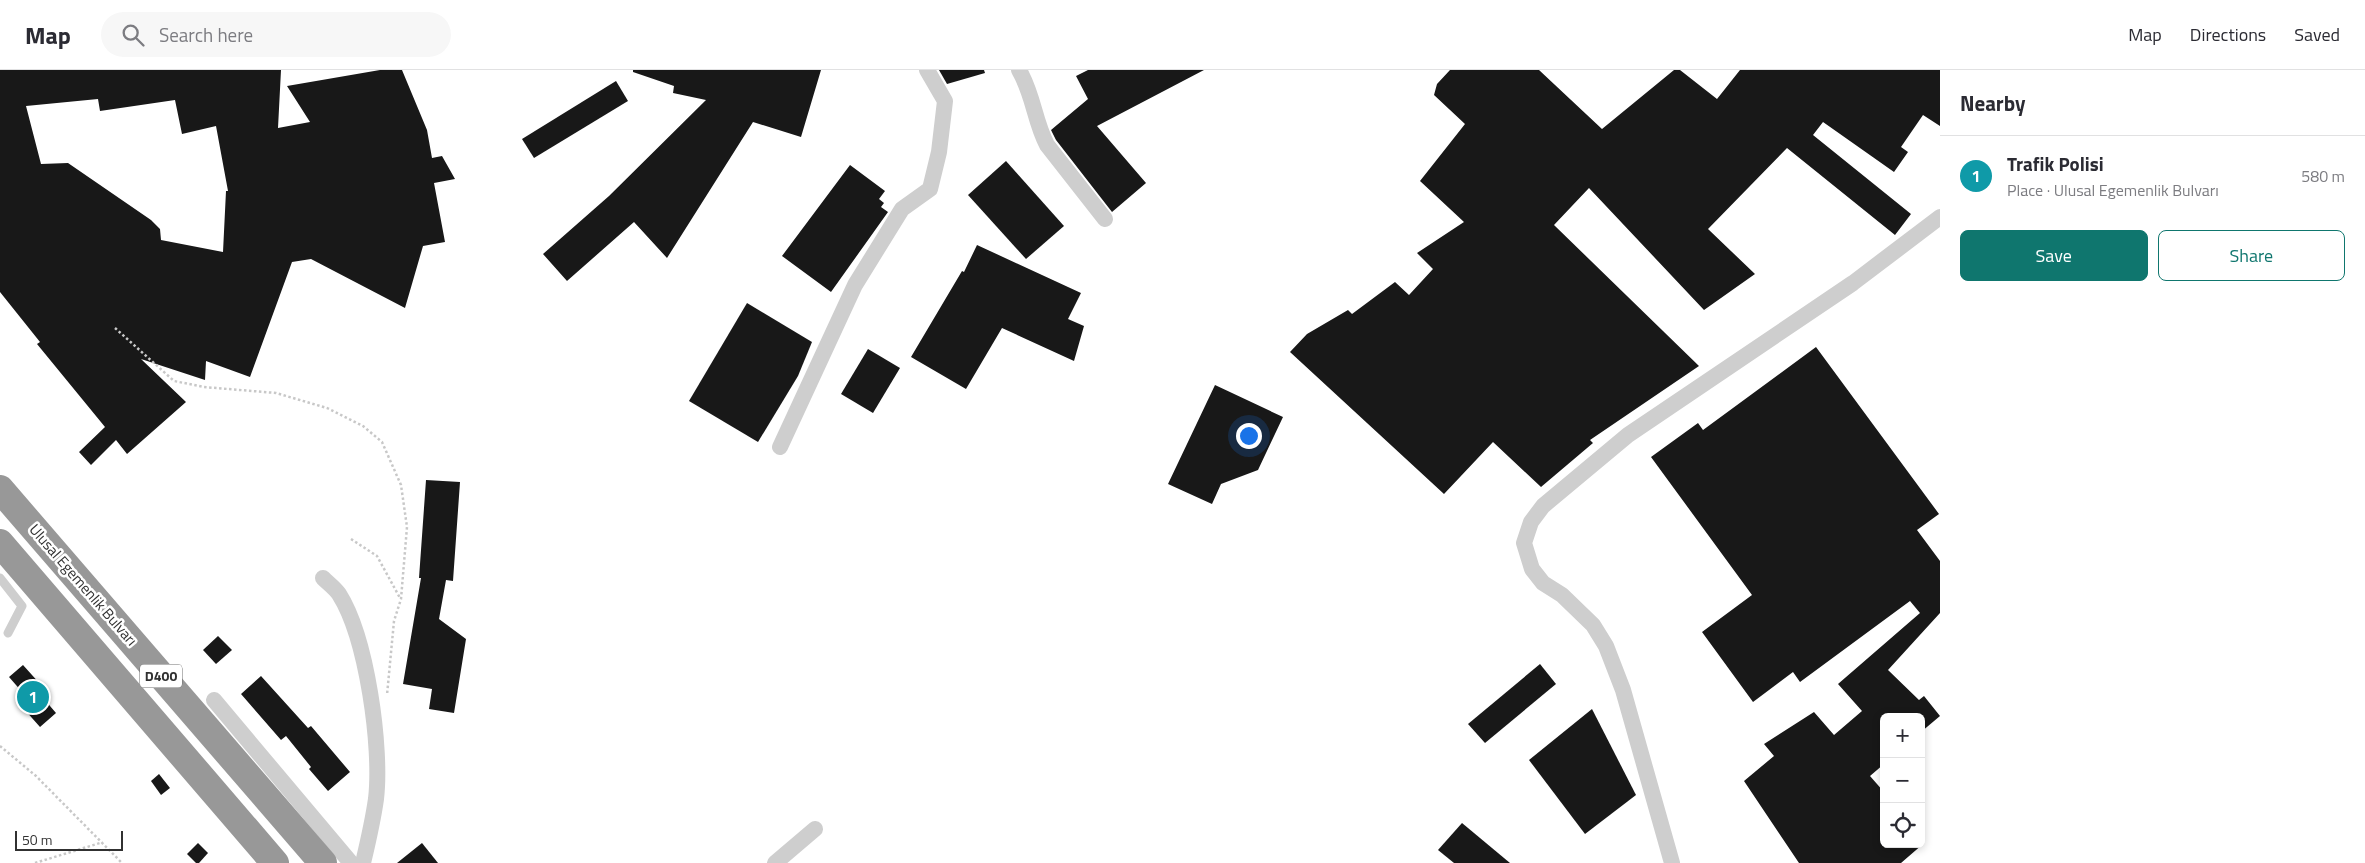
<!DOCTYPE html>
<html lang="en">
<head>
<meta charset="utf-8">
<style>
	:root { --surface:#fff; --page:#f7f7f7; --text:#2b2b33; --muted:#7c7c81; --line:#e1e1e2; --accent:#0f766e }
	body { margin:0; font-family:"Titillium Web",sans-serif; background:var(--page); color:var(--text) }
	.controls { position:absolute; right:15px; bottom:15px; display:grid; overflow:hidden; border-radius:8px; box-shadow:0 2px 8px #0003 }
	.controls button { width:45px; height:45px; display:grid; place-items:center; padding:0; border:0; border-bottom:1px solid var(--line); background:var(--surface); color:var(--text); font:25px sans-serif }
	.scale { position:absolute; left:15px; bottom:12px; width:108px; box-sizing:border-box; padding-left:5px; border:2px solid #313131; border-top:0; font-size:14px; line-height:18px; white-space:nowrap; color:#313131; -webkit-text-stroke:4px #fff; paint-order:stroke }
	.you { position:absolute; left:1248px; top:365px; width:18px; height:18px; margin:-12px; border:4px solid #fff; border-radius:50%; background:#1a73e8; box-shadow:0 0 0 8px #1a73e833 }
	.badge { display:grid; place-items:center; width:32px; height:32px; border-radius:50%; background:var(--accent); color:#fff; font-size:16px; font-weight:700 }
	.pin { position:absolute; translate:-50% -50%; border:2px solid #fff; box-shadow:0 1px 5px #0006 }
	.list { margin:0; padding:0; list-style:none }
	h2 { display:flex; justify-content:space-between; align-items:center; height:65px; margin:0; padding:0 20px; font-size:21px }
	h2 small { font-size:16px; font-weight:400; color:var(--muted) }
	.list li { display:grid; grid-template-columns:32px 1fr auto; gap:15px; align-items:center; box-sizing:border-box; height:80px; padding:0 20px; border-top:1px solid var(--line) }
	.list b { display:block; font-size:19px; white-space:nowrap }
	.list p { margin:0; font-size:16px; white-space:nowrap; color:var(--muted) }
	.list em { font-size:16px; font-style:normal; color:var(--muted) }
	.actions { display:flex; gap:10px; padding:15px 20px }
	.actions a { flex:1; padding:11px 0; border:1px solid var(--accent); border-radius:8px; text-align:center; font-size:18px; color:var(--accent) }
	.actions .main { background:var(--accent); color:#fff }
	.icon { flex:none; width:28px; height:28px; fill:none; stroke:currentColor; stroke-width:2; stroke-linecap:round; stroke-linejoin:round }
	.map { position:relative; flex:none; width:1940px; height:793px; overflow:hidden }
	header { display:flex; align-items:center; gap:30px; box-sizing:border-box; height:70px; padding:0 25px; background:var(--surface); border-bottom:1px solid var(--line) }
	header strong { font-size:24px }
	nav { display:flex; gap:28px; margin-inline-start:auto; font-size:18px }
	.search { width:350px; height:45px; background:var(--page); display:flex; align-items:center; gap:12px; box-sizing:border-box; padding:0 18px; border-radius:28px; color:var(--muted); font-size:19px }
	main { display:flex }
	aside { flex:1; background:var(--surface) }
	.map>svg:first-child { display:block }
	.building { fill:#181818; fill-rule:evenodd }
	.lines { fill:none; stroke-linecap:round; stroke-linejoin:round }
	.path { stroke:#c8c8c8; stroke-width:2.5; stroke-dasharray:2.5 2.5; stroke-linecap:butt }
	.lane { stroke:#cecece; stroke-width:9 }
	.street { stroke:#cecece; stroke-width:16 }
	.highway { stroke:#989898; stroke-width:28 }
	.labels { text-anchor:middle; stroke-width:5; stroke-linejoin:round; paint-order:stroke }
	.shield { fill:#fff; stroke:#6f6f6f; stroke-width:1 }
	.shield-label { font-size:14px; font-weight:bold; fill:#313131 }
	.street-label { font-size:15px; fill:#313131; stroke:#fff }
</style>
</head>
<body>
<header>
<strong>Map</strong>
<div class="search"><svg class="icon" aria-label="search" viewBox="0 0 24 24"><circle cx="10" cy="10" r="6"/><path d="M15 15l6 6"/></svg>Search here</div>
<nav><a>Map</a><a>Directions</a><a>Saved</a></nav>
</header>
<main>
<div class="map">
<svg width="1940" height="793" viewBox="0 0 1940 793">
	<rect width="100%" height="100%" fill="#fff"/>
	<g class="building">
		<path d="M0,0H281L278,58L310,52L287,16L380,0H402L427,60L432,88L442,86L455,109L434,113L445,172L423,176L405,238L311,189L292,192L250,307L206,291L205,310L141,289L186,332L127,384L116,370L91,395L79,382L105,357L37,274L40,272L0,222ZM98,29L100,41L175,30L182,64L216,56L228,121H226L223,182L161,170L160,159L151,150L68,93L41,94L26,36Z"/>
		<polygon points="633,0 821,0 801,67 753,52 667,188 634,152 567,211 543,184 609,126 706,30 673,23 674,16 633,2"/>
		<polygon points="939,0 984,0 985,3 947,14"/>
		<polygon points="1088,0 1204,0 1097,56 1146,113 1112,142 1056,70 1051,60 1088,29 1076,6"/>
		<polygon points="1450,0 1539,0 1602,59 1674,0 1680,0 1717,29 1740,0 1940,0 1940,56 1923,45 1901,77 1908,82 1894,102 1823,52 1813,65 1911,144 1895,165 1787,78 1708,159 1755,204 1704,240 1589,118 1554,155 1699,296 1590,370 1593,373 1541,417 1493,372 1444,424 1290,282 1307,264 1348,240 1352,244 1395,212 1409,225 1433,199 1417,183 1464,152 1420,111 1465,54 1434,25 1437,14"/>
		<polygon points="616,11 628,31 534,88 522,69"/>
		<polygon points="1006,91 1064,156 1026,189 968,125"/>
		<polygon points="850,95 885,121 879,129 884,133 881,137 888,142 831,222 782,186"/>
		<polygon points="977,175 1081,223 1068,249 1084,256 1074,291 1002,258 966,319 911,287 962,201 964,202"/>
		<polygon points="747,233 812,272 798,306 758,372 689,331"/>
		<polygon points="1816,277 1939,444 1917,460 1940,491 1940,543 1888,600 1919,630 1924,626 1940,646 1921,662 1921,647 1884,647 1884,694 1870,706 1884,722 1884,774 1923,774 1901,793 1799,793 1744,711 1774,686 1764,674 1814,642 1834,665 1862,641 1838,614 1920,543 1910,531 1800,612 1793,602 1753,632 1702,562 1752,525 1651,387 1698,353 1703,360"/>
		<polygon points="868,279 900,298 873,343 841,324"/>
		<polygon points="1215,315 1283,347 1258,400 1221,414 1212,434 1168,414"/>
		<polygon points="426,410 460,412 453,511 446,510 439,549 466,569 454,643 429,639 432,619 403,614 421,508 419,508"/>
		<polygon points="218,566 232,580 216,594 203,580"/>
		<polygon points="1540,594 1556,614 1485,673 1468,654"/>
		<polygon points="23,595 50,625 44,629 56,643 40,657 16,630 23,623 9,607"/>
		<polygon points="261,606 308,658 311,656 350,702 328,721 309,699 311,697 286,666 281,670 241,624"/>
		<polygon points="1592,639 1636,725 1585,764 1529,690"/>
		<polygon points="159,704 170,718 161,725 151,711"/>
		<polygon points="1462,753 1510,793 1454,793 1438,780"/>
		<polygon points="198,773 208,783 199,793 196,793 187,784"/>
		<polygon points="422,773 438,793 397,793"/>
	</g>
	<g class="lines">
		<g class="path">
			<polyline points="115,258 174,311 204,317 276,323 327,338 363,356 382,372 401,415 407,457 401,529 394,551 387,625"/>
			<polyline points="351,469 377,486 400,528"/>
			<polyline points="0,676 36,706 122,793"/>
			<polyline points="35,793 100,773"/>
		</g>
		<polyline class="lane" points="0,508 22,536 8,563"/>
		<g class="street">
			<path d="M1019,0C1034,26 1034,50 1047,75L1105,149"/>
			<polyline points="780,377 855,215 902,139 930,119 939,82 945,31 927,0"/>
			<path d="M323,508C328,513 335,518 339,524C367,568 382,678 376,729C373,750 368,772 363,793"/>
			<polyline points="214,630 351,793"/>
			<polyline points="775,793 815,759"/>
			<polyline points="1672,793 1623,620 1606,576 1593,555 1562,525 1543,513 1532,499 1524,473 1531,452 1543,436 1628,365 1853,213 1940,147"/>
		</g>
		<g class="highway">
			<polyline points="0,419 323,793"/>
			<polyline points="0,473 275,793"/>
		</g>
	</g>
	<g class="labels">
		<rect class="shield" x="140" y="594.5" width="42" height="23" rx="4"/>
		<g class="shield-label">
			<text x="161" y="611">D400</text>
		</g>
		<g class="street-label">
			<text transform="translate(83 515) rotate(49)" y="5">Ulusal Egemenlik Bulvarı</text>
		</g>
	</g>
</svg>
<div class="controls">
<button>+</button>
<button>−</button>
<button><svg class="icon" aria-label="locate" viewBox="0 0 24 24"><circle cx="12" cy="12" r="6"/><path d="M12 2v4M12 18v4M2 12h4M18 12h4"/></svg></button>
</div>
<div class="scale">50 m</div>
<div class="you"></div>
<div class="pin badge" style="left:33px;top:627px;background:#0f9aa8">1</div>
</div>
<aside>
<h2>Nearby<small></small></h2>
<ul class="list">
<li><span class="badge" style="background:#0f9aa8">1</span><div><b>Trafik Polisi</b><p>Place · Ulusal Egemenlik Bulvarı</p></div><em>580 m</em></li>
</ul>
<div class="actions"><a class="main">Save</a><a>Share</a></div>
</aside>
</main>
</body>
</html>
